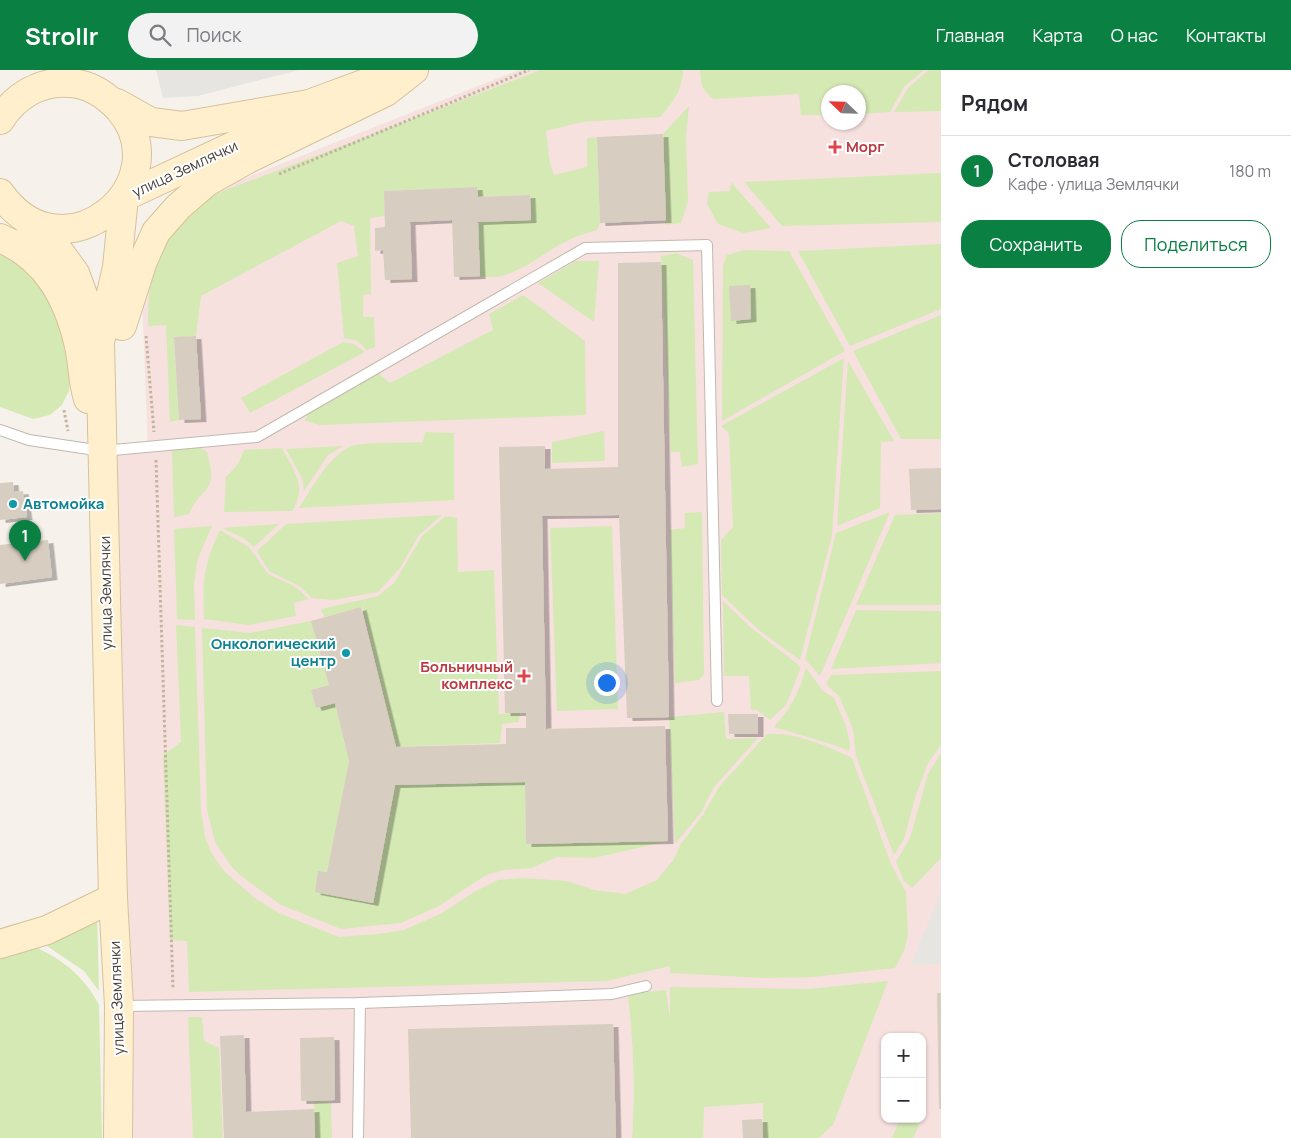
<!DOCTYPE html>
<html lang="ru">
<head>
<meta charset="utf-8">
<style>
	:root { --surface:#fff; --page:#f2f2f3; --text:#2b2b33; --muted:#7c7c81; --line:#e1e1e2; --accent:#0b8043 }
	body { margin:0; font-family:Manrope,sans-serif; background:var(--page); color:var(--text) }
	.controls { position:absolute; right:15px; bottom:15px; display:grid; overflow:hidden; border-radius:10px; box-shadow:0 1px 4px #0004 }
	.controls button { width:45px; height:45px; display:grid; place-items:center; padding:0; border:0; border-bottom:1px solid var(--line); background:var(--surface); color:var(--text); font:25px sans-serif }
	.compass { position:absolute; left:821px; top:15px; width:45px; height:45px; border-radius:50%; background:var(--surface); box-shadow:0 1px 4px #0004; rotate:293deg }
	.you { position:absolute; left:606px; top:612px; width:18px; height:18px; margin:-12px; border:4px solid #fff; border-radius:50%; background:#1a73e8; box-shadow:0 0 0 8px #1a73e833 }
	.badge { display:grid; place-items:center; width:32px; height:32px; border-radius:50%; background:var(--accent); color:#fff; font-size:16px; font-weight:700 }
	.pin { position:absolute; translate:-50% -41px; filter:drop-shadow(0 1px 2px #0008) }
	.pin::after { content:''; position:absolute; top:26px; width:18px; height:15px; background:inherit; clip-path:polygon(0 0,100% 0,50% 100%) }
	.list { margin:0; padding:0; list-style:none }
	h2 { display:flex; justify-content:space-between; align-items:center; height:65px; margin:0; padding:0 20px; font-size:21px }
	h2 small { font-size:16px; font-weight:400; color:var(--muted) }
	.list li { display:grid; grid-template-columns:32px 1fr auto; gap:15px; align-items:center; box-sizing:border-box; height:70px; padding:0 20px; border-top:1px solid var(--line) }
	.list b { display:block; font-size:19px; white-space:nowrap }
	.list p { margin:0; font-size:16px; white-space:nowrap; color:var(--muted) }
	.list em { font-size:16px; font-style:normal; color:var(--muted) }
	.actions { display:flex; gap:10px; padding:15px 20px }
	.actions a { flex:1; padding:11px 0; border:1px solid var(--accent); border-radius:20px; text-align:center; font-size:18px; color:var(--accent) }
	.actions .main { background:var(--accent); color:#fff }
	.icon { flex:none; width:28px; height:28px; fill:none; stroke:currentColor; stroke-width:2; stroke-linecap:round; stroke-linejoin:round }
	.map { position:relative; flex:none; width:941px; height:1068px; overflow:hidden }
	header { display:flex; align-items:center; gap:30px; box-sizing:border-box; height:70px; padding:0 25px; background:var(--accent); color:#fff }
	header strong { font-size:24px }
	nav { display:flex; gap:28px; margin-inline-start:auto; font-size:18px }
	.search { width:350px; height:45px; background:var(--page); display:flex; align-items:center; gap:12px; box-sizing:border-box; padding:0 18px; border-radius:28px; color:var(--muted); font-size:19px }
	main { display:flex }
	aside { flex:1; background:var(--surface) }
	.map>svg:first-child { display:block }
	.medical { fill:#f6e1df; fill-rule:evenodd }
	.green { fill:#d5e9b4 }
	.parking { fill:#e7e5e2 }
	.building { fill:#d7cdc0; filter:url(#shadow) }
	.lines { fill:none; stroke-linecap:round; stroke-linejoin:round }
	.service-casing { stroke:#c1b9ad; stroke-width:12 }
	.secondary-casing { stroke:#d5c29b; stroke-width:30 }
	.path { stroke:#c3b49e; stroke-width:3; stroke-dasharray:2.5 2.5; stroke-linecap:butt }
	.service { stroke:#fff; stroke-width:10 }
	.secondary { stroke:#ffefcc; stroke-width:28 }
	.health-dot { fill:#e0444e; stroke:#fff; stroke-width:2 }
	.culture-dot { fill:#0f9aa8; stroke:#fff; stroke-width:2 }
	.labels { text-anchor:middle; stroke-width:4; stroke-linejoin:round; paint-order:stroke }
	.health-label { font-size:15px; font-weight:bold; fill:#be3a42; stroke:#fff; text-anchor:start }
	.street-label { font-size:15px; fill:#4a4239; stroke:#fff }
	.culture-label { font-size:15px; font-weight:bold; fill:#0d838f; stroke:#fff; text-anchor:start }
</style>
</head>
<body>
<header>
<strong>Strollr</strong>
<div class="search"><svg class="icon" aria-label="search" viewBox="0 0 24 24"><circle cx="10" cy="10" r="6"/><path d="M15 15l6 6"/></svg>Поиск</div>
<nav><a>Главная</a><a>Карта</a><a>О нас</a><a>Контакты</a></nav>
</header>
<main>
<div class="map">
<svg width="941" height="1068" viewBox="0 0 941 1068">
	<defs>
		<filter id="shadow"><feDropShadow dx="5.5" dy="3" stdDeviation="0" flood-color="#0004"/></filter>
	</defs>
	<rect width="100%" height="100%" fill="#f6f2eb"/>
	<path class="medical" d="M519,0H941V1068H118L102,381L148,383L142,227L167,163L215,120ZM828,22H858V52H828ZM885,967H922V1049H885Z"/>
	<g class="green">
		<path d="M541,0H683C683,20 672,33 660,47L582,52L546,61L550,93L554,105L587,97V68L597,67L600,153L597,160C588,163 579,165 571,169C543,181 512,214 480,206L478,152L531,150L530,125L478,127L477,117L384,121L385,146L370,148L371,224L363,225V247H374L375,277L367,280L358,271L344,268L337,193L358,186L354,156L341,151L201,226L196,266L174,268L179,350L170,352L166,255L148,256C148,226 150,190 169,166C181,150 198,138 213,125Z"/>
		<path d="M700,0H924L904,17L890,42L859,44L858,22H828V45H801L799,24L714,29C701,20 701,14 700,0Z"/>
		<polygon points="929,0 941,0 941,41 894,42 908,18"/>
		<polygon points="689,36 686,66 688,132 681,153 665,155 663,64"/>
		<polygon points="941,103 941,152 782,156 744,112"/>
		<polygon points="731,112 771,158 743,163 718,154 707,134 709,122 730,121"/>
		<polygon points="941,174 941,239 850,276 798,181"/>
		<polygon points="0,179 19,187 52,224 71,297 69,321 62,335 50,345 33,349 0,337"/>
		<polygon points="745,180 789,181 845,281 722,351 723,195 727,185"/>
		<polygon points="676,183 693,190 698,394 682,397 680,382 671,382 661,186"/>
		<polygon points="576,191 599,191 594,252 538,213"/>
		<polygon points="523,225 585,271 586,345 320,355 305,351 310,336 373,299 390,313 493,260 489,244"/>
		<polygon points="941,245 941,369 901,369 853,281"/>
		<polygon points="343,272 354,274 365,282 250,343 241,328"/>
		<polygon points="844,288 832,465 800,590 760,561 722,525 721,470 733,457 729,363 721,356"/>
		<polygon points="848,291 894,371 881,372 880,438 837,456"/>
		<polygon points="604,361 605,391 552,393 552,372"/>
		<path d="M425,362L454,363V430L299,438C311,419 330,384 352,376C362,372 409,373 423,372Z"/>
		<polygon points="343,376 328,385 304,421 302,408 286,379"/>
		<path d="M201,378L207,382C219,426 202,413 189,444L174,447L172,379Z"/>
		<path d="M282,378C294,401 308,417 292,441L224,442L226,407L238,394L244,380Z"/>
		<polygon points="702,442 704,604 699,610 675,613 670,460 685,458 685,443"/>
		<polygon points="890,442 820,606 805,589 836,463"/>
		<polygon points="941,443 941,535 856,535 895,445"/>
		<polygon points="442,445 419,465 400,498 378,522 334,530 312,528 301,517 269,501 257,481 286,454"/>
		<polygon points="446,446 457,448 458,502 494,500 499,644 520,643 519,652 502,654 500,673 396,677 362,537 324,547 321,539 378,526 394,513 423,465"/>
		<polygon points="279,454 254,477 243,468 222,458"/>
		<polygon points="212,456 198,488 194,514 195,550 177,549 174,459"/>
		<polygon points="612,456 618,639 557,641 550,458"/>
		<path d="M220,460L249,477L268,504L292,515L301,521L308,529L294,533L296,546L248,555L204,549C203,510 203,496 220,460Z"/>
		<polygon points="723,531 749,556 801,597 786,635 770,650 757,640 751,640 749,606 724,606"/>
		<polygon points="856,540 941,541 941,593 831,599"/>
		<polygon points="311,551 329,615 311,620 316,638 335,633 349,691 327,802 318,801 315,822 373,833 395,715 525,712 526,774 668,771 594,788 557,787 532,798 504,800 486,805 439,836 401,853 341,859 281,835 241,806 231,796 215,772 207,740 202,558 250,563"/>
		<path d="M176,555L195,557L201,740L205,767L212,784L225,802L256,829L279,843L339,867L378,864L404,860L442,843L474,822L498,810L520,808L567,811L594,820L625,824L657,810L674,789L680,775L703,745L719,717L767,664C795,662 827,676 852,688L891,794L906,822L908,863L905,879L895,898L812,907L766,908L670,903V896L607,911L189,922L187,871L170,870L163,685L181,672Z"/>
		<path d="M806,598L823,621L834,628L846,656L850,673L849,681L834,675L774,657C792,637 798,624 806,598Z"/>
		<polygon points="941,601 941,675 928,693 916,725 904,769 894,785 856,686 853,659 839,626 826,614 831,605"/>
		<polygon points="724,642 726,669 758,668 714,717 702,741 675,774 669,647"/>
		<polygon points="941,683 941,788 912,818 904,811 896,792 910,768 928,704"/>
		<polygon points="97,841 99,921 84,901 44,874"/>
		<path d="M37,878C65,891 85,908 99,935L102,1068H0V885Z"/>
		<path d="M888,911L833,1055L819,1068H763V1033L704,1037L703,1068H632C636,1020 633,972 628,924L666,920L670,950V917L808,919Z"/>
		<polygon points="188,947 202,947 204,971 219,978 223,1068 193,1068"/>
		<polygon points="314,1031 331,1033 332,1068 315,1068"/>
		<polygon points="900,1049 922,1049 913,1068 892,1068"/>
	</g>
	<g class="parking">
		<polygon points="156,0 299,0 198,26 163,28"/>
		<polygon points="941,821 941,894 911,895"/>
	</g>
	<g class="building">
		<polygon points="663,64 666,150 600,153 597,67"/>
		<polygon points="477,117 478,127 530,125 531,150 478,152 480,206 454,207 452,150 410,152 412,209 385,210 383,180 375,181 375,158 385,157 384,121"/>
		<polygon points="661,192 669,647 627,648 619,445 542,446 546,659 665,656 668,771 526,774 525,712 395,715 373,833 315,822 318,801 327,802 349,691 335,633 316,638 311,620 329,615 311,551 361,537 396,677 506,674 506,658 526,658 526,643 505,643 499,377 545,376 545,399 618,397 618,193"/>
		<polygon points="750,215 751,249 731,251 729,216"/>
		<polygon points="196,266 201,349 179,350 174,267"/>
		<polygon points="941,398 941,439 911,440 909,399"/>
		<polygon points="13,412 14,422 23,421 27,447 0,450 0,413"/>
		<polygon points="48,470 52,507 0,514 0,475"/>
		<polygon points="728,644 758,644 758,664 729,664"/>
		<polygon points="937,923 941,923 941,1039 939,1039"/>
		<polygon points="613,954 616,1068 411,1068 408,959"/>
		<polygon points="244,965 246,1042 314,1039 315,1068 224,1068 220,966"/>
		<polygon points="334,967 335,1030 301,1031 300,968"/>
		<polygon points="762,1049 763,1068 743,1068 742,1050"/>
	</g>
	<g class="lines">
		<g class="service-casing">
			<g id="service">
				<polyline points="0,360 29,370 102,381 257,367 585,178 707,175 717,631"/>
				<polyline points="121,936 360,933 612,924 646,916"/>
				<polyline points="358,1068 360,933"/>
			</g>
		</g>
		<g class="secondary-casing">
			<g id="secondary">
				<polyline points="117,33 151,52 182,56 309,34 382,7"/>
				<path d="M0,50C15,26 41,10 70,13C89,14 106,25 119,39C182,112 64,214 0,123"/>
				<polyline points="29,153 53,173 75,203 99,268"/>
				<path d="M0,168C47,188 68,228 79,276C83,293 82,311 88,329"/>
				<polyline points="122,256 143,191 156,162 178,137 207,112 248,89 386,22 414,0"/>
				<polyline points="0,874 47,860 113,828"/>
				<polyline points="118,1068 119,936 113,828 100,272 117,197 124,127 267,60 309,34"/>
			</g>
		</g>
		<g class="path">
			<polyline points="279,104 529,0"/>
			<polyline points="146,266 154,362"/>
			<polyline points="64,340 68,361"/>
			<polyline points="156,390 173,919"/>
		</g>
		<use href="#service" class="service"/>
		<use href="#secondary" class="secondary"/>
	</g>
	<g class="health-dot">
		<path d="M832.5 69.5h5v5h5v5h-5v5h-5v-5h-5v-5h5z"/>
		<path d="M521.5 598.5h5v5h5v5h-5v5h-5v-5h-5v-5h5z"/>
	</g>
	<g class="culture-dot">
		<circle cx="13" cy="434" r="5"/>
		<circle cx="346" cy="583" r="5"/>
	</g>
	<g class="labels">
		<g class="health-label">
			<text x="846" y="82">Морг</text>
			<text x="513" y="602" text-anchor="end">Больничный<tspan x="513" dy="17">комплекс</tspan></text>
		</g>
		<g class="street-label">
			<text transform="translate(185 99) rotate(-25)" y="5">улица Землячки</text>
			<text transform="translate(106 523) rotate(-91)" y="5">улица Землячки</text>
			<text transform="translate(117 928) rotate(-92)" y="5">улица Землячки</text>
		</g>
		<g class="culture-label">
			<text x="23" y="439">Автомойка</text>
			<text x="336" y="579" text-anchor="end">Онкологический<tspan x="336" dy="17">центр</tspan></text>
		</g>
	</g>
</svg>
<div class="controls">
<button>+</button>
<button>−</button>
</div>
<svg class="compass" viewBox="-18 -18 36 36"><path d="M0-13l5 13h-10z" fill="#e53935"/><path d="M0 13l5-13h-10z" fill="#7c7c81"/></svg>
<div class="you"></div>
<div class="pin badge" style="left:25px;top:491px">1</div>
</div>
<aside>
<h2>Рядом<small></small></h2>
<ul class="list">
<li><span class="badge">1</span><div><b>Столовая</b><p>Кафе · улица Землячки</p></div><em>180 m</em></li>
</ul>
<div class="actions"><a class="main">Сохранить</a><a>Поделиться</a></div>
</aside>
</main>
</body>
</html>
